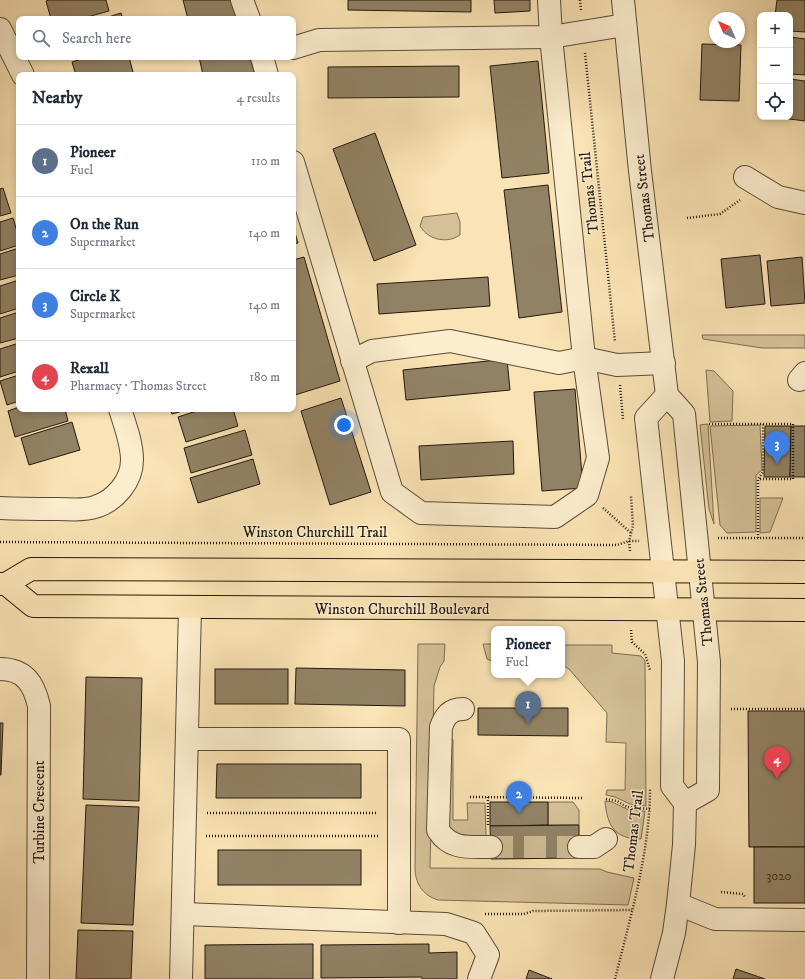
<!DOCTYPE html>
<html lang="en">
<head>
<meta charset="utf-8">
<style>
	:root { --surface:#fff; --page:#f2f2f3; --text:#1f2937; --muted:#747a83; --line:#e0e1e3; --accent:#8f2418 }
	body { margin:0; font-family:"IM FELL DW Pica",serif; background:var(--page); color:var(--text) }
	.controls { position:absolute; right:12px; top:12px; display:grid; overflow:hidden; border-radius:8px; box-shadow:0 2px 6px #0003 }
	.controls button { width:36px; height:36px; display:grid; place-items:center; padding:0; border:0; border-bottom:1px solid var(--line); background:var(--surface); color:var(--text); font:20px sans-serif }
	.compass { position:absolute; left:709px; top:12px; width:36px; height:36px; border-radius:50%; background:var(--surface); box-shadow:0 2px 6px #0003; rotate:315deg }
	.you { position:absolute; left:344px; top:425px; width:14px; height:14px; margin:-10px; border:3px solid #fff; border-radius:50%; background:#1a73e8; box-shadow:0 0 0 6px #1a73e833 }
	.badge { display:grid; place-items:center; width:26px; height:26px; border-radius:50%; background:var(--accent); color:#fff; font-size:13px; font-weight:700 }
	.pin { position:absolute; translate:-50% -33px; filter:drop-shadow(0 1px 2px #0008) }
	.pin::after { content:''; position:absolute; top:21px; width:14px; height:12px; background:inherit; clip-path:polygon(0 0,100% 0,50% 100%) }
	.popup { position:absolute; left:491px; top:626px; width:74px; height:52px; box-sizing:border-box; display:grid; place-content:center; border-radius:8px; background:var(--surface); filter:drop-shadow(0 1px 3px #0005); font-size:13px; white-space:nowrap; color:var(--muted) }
	.popup b { font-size:15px; color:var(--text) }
	.popup::after { content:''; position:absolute; left:50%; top:100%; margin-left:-8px; border:8px solid transparent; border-top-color:var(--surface) }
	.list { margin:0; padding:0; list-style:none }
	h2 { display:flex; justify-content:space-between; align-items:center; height:52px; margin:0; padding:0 16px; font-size:17px }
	h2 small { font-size:13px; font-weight:400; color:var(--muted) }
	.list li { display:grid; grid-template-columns:26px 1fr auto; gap:12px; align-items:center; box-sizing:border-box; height:72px; padding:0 16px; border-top:1px solid var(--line) }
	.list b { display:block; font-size:15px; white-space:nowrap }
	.list p { margin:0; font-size:13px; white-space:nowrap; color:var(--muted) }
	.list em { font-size:13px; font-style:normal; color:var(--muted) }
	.icon { flex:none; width:22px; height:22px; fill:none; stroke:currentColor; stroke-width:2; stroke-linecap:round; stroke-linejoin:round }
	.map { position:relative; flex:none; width:805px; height:979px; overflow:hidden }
	.search { position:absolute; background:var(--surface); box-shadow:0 2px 6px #0003; left:16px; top:16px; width:280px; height:44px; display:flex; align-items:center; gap:10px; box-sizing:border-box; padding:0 14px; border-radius:8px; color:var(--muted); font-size:15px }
	.panel { position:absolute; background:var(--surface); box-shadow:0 2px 6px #0003; left:16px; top:72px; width:280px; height:340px; border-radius:8px }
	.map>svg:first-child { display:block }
	.green { fill:#d5c198; stroke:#7b6d54 }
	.building { fill:#928265; stroke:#211910 }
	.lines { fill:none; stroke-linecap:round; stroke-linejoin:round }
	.minor-tunnel { stroke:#cfbb93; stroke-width:22; stroke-dasharray:22 11; stroke-linecap:butt }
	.minor-casing { stroke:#574c39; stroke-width:24 }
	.major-casing { stroke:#211910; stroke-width:24 }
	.path { stroke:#211910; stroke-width:2.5; stroke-dasharray:1 2; stroke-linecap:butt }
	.minor { stroke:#fcedce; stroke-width:22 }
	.major { stroke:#fae3b4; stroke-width:22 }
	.labels { text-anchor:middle; stroke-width:3; stroke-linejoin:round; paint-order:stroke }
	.number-label { font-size:13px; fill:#3d3325 }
	.street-label { font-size:15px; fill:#211910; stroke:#fcedce }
</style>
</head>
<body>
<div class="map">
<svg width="805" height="979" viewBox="0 0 805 979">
	<rect width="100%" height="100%" fill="#fae3b4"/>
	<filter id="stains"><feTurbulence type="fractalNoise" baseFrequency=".005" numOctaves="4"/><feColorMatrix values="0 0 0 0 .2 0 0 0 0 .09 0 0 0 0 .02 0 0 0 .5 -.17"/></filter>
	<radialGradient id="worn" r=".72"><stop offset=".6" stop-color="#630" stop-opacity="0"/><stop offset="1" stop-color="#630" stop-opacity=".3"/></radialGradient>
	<g class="green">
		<path d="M457,213L460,222V235C447,244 428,240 420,226L423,217Z"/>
		<polygon points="702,335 805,335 805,348 762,348 703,339"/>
		<polygon points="706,370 714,371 733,391 732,421 710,422"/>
		<polygon points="708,424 714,524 709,509 700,425"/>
		<polygon points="760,425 762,470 756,475 756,532 727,533 720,525 710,426"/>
		<polygon points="760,498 783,498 770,532 760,533"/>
		<path d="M418,644H445L444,661L440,667L434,686L430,868L600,869L607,872L634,878L628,905L438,900C422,895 415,883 415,867Z"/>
		<polygon points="483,644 494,644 494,662 487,659"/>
		<polygon points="562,645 612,645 612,653 641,656 645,661 646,806 630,804 615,797 606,795 607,790 625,790 626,743 606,742 607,713 569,669 562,665"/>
		<polygon points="450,737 453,740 453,820 468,820 467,803 485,803 486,837 461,838 447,829"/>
		<path d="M605,801L612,802L629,810L645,811L641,839C615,839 607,826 605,801Z"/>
		<polygon points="548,802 573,802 579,810 579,825 548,825"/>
	</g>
	<g class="building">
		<polygon points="49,0 106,0 109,11 80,19 51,19 46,1"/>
		<polygon points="183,0 232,0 238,19 188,19"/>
		<polygon points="348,0 471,0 471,12 348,10"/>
		<polygon points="494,0 530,0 530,11 495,13"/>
		<polygon points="777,0 805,0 805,32 790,31 790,15 775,15"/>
		<polygon points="121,13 123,19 102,19"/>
		<polygon points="790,37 805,39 805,75 790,74"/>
		<polygon points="702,44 741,45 739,101 700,100"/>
		<polygon points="88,57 129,57 133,72 124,75 76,75 72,62"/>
		<polygon points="199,57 250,57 255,75 203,75"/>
		<polygon points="538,61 549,173 502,178 490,66"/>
		<polygon points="459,66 459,97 328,98 328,67"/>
		<polygon points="790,79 805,81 805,121 774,117 790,117"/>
		<polygon points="375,133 416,245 374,261 333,149"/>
		<polygon points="548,185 562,312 519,318 504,190"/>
		<polygon points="3,188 11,213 0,216 0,189"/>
		<polygon points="13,218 19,238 19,245 0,251 0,222"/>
		<polygon points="293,226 298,243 293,244"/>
		<polygon points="19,248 19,275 0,280 0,254"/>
		<polygon points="760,255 765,304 726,308 721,259"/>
		<polygon points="304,257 340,381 295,395 293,386 293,260"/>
		<polygon points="802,257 805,303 771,306 767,261"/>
		<polygon points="488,277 490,306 379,314 377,284"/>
		<polygon points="19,280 19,308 0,314 0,286"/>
		<polygon points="19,312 19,338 0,343 0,318"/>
		<polygon points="19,343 19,371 0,377 0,349"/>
		<polygon points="507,359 510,390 406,400 403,370"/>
		<polygon points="19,375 19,401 7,405 0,381"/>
		<polygon points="575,389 583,488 542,491 534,392"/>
		<polygon points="341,398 371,492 330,505 301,411"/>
		<polygon points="19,407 19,409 65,409 68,421 15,437 8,411"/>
		<polygon points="170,409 190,409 172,414"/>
		<polygon points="203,409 233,409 238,426 186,442 178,417"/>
		<polygon points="72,422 80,450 29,465 21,438"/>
		<polygon points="765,426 791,426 790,477 764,477"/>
		<polygon points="791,426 805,426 805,477 790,477"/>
		<polygon points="245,430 252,455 191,473 184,448"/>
		<polygon points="513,441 514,474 421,480 419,446"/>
		<polygon points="253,459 260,484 198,503 190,478"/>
		<polygon points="296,668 405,670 405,706 295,704"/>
		<rect x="215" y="669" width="73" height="35"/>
		<polygon points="86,677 142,678 139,801 83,799"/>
		<polygon points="478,708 568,708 568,736 478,735"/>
		<polygon points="748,711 805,711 805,847 749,847"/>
		<polygon points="0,723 3,723 1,775 0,775"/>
		<polygon points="217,764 361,764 361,798 216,798"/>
		<polygon points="490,802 548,802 548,825 490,826"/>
		<polygon points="86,805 139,807 133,925 81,923"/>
		<polygon points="579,825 579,858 491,859 490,826"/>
		<rect x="754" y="847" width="51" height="56"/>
		<rect x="218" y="850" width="143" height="35"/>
		<polygon points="78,930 133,931 131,979 76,979"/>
		<polygon points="313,944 313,979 205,979 205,945"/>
		<polygon points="429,944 429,953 457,952 457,979 422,979 422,977 321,978 321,945"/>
		<polygon points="736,969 765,979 733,979"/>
		<polygon points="529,970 552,979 526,979"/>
	</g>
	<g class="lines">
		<polyline class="minor-tunnel" points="491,847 579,847"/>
		<g class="minor-casing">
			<g id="minor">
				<polyline points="242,0 249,19"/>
				<polyline points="623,0 640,171 667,395 684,414 709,662 708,790 685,803"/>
				<polyline points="0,29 23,75"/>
				<polyline points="293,48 319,40 551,37 625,25"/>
				<polyline points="262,57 267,75"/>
				<polyline points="293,162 392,492 421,513 555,517 587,495 598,458 584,358 551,37 549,0"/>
				<polyline points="745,177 778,197 805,203"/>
				<polyline points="352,361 372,351 450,341 559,363 584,358 617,365 664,363"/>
				<polyline points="799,380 805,373"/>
				<path d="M0,508C19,509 39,509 58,509C70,509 84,511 95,507C115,501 132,481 132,460C132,443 125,425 120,409"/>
				<path d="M0,669C25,669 34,684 39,706L38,979"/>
				<path d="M463,709C450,709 445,716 441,727L438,830C450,850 470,847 491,847"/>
				<polyline points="187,739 399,739 399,923"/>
				<polyline points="579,847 594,847 606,839"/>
				<polyline points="678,904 715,919 805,920"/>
				<polyline points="183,914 446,924 474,933 488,955 479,979"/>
				<polyline points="181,979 190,608"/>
				<polyline points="662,979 674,933 678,904 684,845 685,803 672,786 673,661 646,418 667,395"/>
			</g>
		</g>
		<g class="major-casing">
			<g id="major">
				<polyline points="0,584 6,584 31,569 805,572"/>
				<polyline points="6,584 33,606 805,610"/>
			</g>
		</g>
		<g class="path">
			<polyline points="580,0 581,10"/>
			<polyline points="585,53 615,342"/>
			<polyline points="687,218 720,214 740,200"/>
			<polyline points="620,385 623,420"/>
			<polyline points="709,424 793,424 793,479 758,479"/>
			<polyline points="603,508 631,533"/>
			<polyline points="718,538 805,538"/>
			<polyline points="758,538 758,479 763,472 763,424"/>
			<polyline points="0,542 617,545 629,541 639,541"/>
			<polyline points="630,551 629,541 633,526 631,496"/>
			<polyline points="631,630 632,642 645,654 650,670"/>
			<polyline points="731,709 805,709"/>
			<polyline points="517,793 517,802"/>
			<polyline points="470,797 583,798"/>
			<polyline points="488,797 488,827"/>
			<polyline points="606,799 617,801 627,807 650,809"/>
			<polyline points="207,813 378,813"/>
			<polyline points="206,836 379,836"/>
			<polyline points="721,892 743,894 745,897"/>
			<polyline points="485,914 524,914 533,911 632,910"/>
			<path d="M615,979C630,918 650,852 650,789"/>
		</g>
		<use href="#minor" class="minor"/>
		<use href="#major" class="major"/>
	</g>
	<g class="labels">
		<g class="number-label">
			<text x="779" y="880">3020</text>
		</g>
		<g class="street-label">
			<text transform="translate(589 193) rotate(-96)" y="5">Thomas Trail</text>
			<text transform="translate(644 198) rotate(-97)" y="5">Thomas Street</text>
			<text x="315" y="537">Winston Churchill Trail</text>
			<text transform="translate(703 602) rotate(-96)" y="5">Thomas Street</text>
			<text x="402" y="614">Winston Churchill Boulevard</text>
			<text transform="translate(39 812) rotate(-90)" y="5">Turbine Crescent</text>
			<text transform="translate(633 831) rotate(-83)" y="5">Thomas Trail</text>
		</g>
	</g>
	<rect width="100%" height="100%" filter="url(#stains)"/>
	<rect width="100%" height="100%" fill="url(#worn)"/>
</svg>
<div class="controls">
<button>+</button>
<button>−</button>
<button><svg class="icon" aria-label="locate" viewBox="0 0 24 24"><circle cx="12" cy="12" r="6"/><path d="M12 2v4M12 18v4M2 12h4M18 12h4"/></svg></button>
</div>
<svg class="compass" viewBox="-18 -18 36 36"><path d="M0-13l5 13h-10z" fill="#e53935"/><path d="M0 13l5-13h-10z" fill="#747a83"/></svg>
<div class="you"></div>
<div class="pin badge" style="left:528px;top:724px;background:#5c6f8a">1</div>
<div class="popup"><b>Pioneer</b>Fuel</div>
<div class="pin badge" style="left:519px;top:814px;background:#3f7fe0">2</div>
<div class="pin badge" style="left:777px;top:464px;background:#3f7fe0">3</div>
<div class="pin badge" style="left:777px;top:779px;background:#e0444e">4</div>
<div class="search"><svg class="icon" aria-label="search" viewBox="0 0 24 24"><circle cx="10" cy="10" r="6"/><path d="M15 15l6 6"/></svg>Search here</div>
<section class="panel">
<h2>Nearby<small>4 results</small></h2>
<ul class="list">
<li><span class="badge" style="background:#5c6f8a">1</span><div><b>Pioneer</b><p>Fuel</p></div><em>110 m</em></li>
<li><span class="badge" style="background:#3f7fe0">2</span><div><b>On the Run</b><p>Supermarket</p></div><em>140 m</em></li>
<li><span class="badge" style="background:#3f7fe0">3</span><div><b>Circle K</b><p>Supermarket</p></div><em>140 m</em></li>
<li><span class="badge" style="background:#e0444e">4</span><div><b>Rexall</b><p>Pharmacy · Thomas Street</p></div><em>180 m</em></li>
</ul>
</section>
</div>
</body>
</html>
